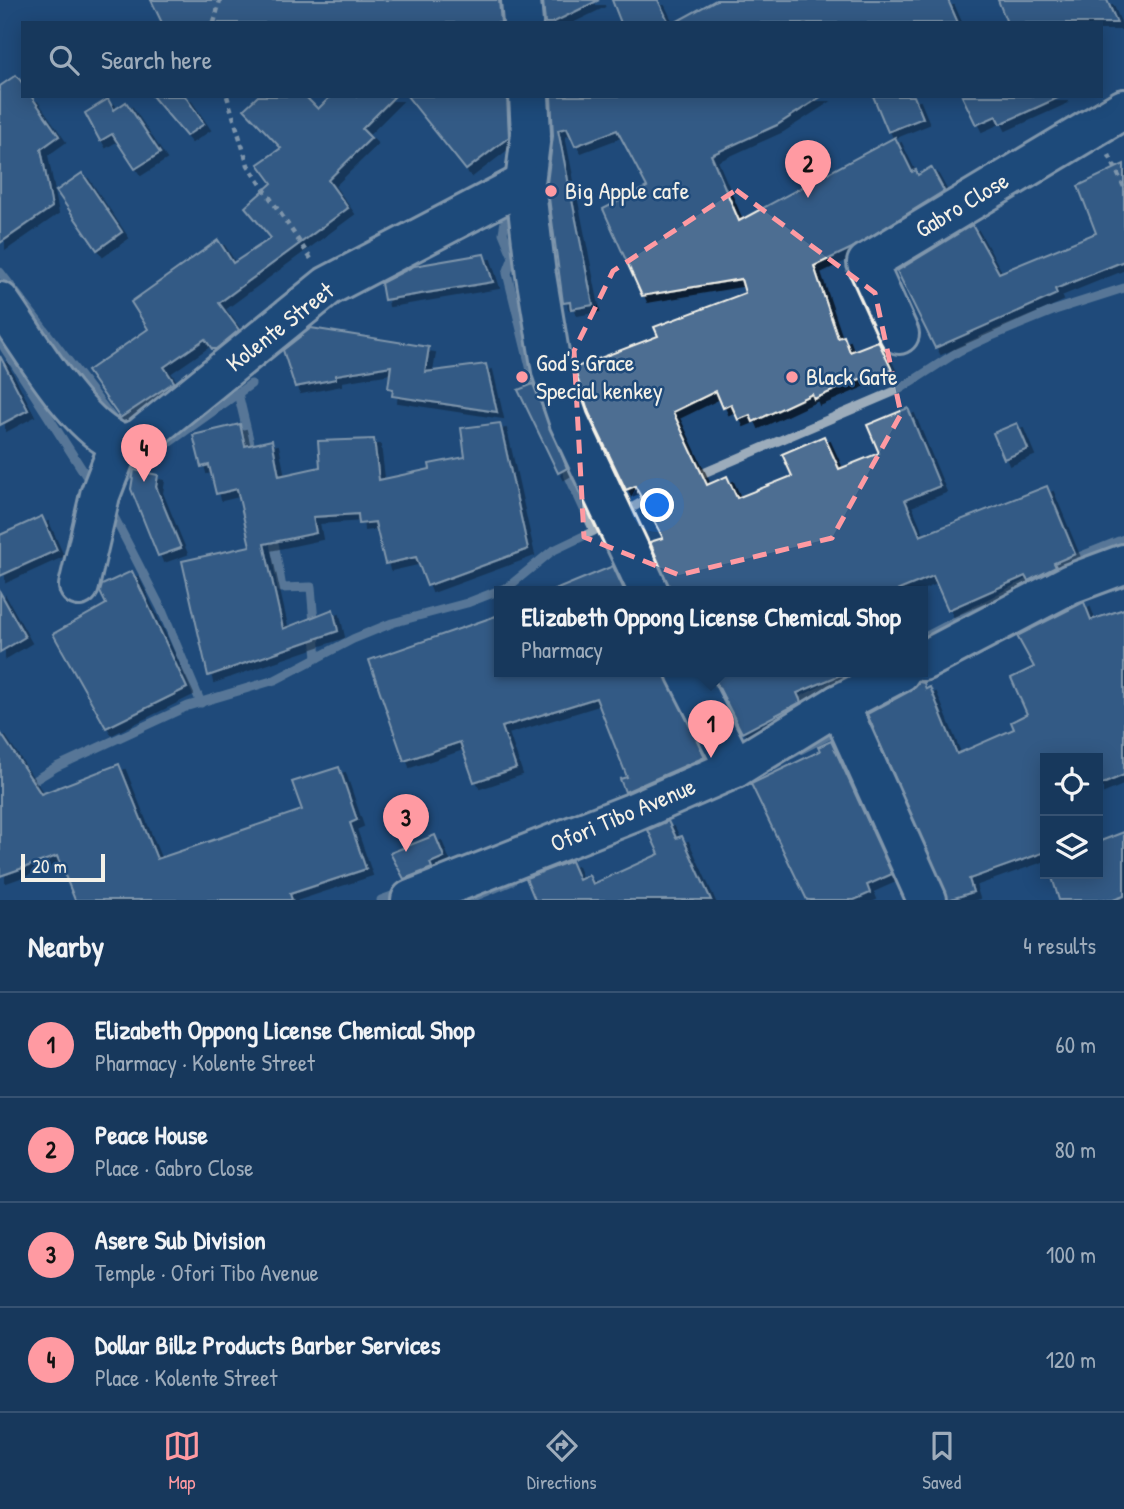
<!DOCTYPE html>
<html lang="en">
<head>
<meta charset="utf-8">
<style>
	:root { --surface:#17385c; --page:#203f62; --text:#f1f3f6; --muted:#9eacbb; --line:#365272; --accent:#ff9aa2 }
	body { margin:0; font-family:"Patrick Hand",sans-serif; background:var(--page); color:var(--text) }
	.controls { position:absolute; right:21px; bottom:21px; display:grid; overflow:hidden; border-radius:0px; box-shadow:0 4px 18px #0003 }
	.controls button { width:63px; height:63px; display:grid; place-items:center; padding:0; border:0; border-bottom:2px solid var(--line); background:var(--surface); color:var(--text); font:35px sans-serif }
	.scale { position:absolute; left:21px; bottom:18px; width:84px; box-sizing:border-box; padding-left:7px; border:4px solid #f4f1e8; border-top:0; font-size:19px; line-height:24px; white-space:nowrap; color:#f4f1e8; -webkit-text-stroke:5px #1f4a7a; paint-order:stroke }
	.you { position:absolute; left:658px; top:506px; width:24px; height:24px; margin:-18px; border:5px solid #fff; border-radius:50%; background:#1a73e8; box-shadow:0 0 0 10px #1a73e833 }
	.badge { display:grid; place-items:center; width:46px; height:46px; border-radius:50%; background:var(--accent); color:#111; font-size:23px; font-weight:700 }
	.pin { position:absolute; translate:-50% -58px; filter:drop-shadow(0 2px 4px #0008) }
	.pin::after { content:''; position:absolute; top:37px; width:24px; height:21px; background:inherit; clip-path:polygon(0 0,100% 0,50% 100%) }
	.popup { position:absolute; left:494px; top:586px; width:434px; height:91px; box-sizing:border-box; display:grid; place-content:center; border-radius:0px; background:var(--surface); filter:drop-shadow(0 2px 5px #0005); font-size:23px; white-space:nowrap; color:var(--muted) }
	.popup b { font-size:26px; color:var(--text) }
	.popup::after { content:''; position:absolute; left:50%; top:100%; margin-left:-14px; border:14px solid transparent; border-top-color:var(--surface) }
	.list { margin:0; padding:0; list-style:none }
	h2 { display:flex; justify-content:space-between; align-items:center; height:91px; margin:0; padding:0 28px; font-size:30px }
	h2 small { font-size:23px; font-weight:400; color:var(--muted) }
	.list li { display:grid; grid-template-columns:46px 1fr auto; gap:21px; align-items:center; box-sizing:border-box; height:105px; padding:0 28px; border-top:2px solid var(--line) }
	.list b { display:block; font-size:26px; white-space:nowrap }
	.list p { margin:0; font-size:23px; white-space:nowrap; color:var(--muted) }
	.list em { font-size:23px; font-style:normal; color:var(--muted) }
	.icon { flex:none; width:38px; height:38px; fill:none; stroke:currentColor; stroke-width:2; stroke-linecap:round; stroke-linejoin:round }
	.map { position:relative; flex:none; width:1124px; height:900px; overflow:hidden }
	.search { position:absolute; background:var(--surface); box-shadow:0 4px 18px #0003; left:21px; right:21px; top:21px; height:77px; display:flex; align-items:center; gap:18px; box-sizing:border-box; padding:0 24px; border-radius:0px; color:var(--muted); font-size:26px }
	.sheet { height:511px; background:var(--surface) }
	nav { display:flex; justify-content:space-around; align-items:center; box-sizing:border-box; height:98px; border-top:2px solid var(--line); background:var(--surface); font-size:19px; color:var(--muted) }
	nav a { display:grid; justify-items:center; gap:4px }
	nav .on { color:var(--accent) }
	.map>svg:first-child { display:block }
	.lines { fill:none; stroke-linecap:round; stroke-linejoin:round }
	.stream { stroke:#9cacbb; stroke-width:9 }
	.building { fill:#4d6e92; stroke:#f4f1e8; stroke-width:2; filter:url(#shadow) }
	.minor-casing { stroke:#f4f1e8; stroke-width:44 }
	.path { stroke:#f4f1e8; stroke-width:4.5; stroke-dasharray:5 5; stroke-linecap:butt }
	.minor { stroke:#1f4a7a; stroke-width:38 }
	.marked { fill:none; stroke:#ff9aa2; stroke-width:5; stroke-dasharray:14 9; stroke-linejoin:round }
	.poi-dot { fill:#ff9aa2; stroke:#1f4a7a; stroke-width:2.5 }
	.labels { text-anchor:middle; stroke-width:5; stroke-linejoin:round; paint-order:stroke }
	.poi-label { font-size:24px; fill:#f4f1e8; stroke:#1f4a7a; text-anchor:start }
	.street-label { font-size:24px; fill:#f4f1e8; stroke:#1f4a7a }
</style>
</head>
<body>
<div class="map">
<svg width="1124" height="900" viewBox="0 0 1124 900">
	<defs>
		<filter id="shadow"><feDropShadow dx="6" dy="6" stdDeviation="0" flood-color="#0009"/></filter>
	</defs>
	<rect width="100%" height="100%" fill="#1f4a7a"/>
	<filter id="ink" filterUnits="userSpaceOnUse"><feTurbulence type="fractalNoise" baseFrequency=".0143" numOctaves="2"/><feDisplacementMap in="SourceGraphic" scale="14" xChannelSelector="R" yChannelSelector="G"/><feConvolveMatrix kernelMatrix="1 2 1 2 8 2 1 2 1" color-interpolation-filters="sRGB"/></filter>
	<g filter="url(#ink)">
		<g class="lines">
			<g class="stream">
				<polyline points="508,203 503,233 513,257 507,273 540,407"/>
				<polyline points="0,272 116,423 121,423 164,395"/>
				<polyline points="0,341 92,485"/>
				<polyline points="238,393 253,456"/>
				<polyline points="692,478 900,389 959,351 989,337 1055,310 1124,288"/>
				<polyline points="123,483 132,469 251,384"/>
				<polyline points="109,507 161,608 201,703"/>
				<polyline points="623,513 654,495"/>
				<polyline points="272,531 282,588 311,587 317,658"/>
				<polyline points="923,638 1074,559 1124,539"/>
				<polyline points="790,707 857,672"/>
				<polyline points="792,754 829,735 836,735 842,740"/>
				<polyline points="25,786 56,767 188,706 275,680 353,639 392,623 467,603 508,587 552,551 594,531 561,459"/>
				<polyline points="381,900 403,892"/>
				<polyline points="466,900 512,881"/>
			</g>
		</g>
		<g class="building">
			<polygon points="151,0 499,0 501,23 162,23"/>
			<polygon points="543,0 599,0 552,23 545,23"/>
			<polygon points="612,0 658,0 669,23 621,23"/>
			<polygon points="716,0 948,0 958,23 674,23"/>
			<polygon points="998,0 1107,0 1117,23 1007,23"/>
			<polygon points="16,75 23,84 23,96 31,96 59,136 41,149 52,207 0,243 0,86"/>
			<polygon points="152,96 185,96 204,124 186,136"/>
			<polygon points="258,96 305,96 318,109 331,96 395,96 362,129 371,138 328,180 348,208 219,303 239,330 216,349 212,349 205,339 164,367 174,382 120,418 87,371 148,329 131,302 218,240 233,263 271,238 245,207 272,183 258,164 281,148 244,109"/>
			<polygon points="407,96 507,96 509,137 466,170"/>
			<polygon points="551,96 822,96 777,125 711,155 739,221 895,137 912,172 916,170 918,175 931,167 944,191 852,248 814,266 838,338 844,336 850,352 878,341 892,370 863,381 862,378 814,399 812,394 753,422 750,415 738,420 731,404 723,408 716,391 673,412 707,485 727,476 737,498 792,476 782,454 824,436 839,469 879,453 867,425 908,408 940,486 905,500 920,536 1047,486 1075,554 1054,563 1056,567 1028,581 1025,576 948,610 933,576 894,592 671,592 650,542 663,538 635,486 626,490 589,413 574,368 658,336 654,327 745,293 741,279 642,296 603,209 647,187 617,130 575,146 567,128 558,130 593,305 571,309 570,302 563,303 547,183 553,136"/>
			<polygon points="873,96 914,96 923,118 888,132"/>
			<polygon points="962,96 1062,96 1000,124 996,116 976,125"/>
			<polygon points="108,99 114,110 126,102 160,153 135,169 112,134 100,141 85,113"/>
			<polygon points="1124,164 1124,261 1055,289 1057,294 935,348 897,271 972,225 999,273 1096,233 1078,186"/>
			<polygon points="82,173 122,232 97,250 56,191"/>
			<polygon points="484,254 493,282 384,300 381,283 414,266"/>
			<polygon points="311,328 429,347 425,372 486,364 497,412 392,396 393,389 388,388 391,366 336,375 336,379 295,387 283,350"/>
			<polygon points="0,356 28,410 0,425"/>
			<polygon points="533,384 567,468 558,473 518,390"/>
			<polygon points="500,423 528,549 427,586 416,557 385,564 375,522 359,524 358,514 313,517 316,533 264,544 283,629 333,609 338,631 208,676 182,561 250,546 237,489 216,494 209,465 201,467 193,435 240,424 245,446 272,440 279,476 320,467 318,441 374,439 379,480 430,469 429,464 465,457 461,428"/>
			<polygon points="1017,423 1028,449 1004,459 993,433"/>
			<polygon points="134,470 158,475 156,487 181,548 158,556 131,489"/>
			<polygon points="42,516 57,550 0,576 0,535"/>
			<polygon points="613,566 625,592 555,592 555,590"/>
			<polygon points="132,571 187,688 106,728 53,634 106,604 100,592 102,585"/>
			<polygon points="0,592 25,637 0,652"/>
			<polygon points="1084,602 1091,620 1124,609 1124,775 1098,786 1098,758 1045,758 1045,852 969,879 973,892 948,900 867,714 910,691 919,682 924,683 926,689 930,687 957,754 1014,729 1011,722 1027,714 1011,678 1034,667 1017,636"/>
			<polygon points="499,615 499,672 664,672 705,757 625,792 620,779 627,777 596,698 502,727 516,768 474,782 460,742 404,761 369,660"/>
			<polygon points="711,672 845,672 845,673 797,693 801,702 742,733"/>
			<polygon points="0,732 41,794 119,764 157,859 302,810 292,782 339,767 357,820 350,823 366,869 290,894 292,900 75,900 57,856 0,876"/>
			<polygon points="831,741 892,874 867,885 870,893 854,900 807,900 751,784 820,751 818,747"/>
			<polygon points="668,821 676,838 682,836 711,900 535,900 526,878 571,861 579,880 589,875 593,884 659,854 648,830"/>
			<polygon points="1124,832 1124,896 1113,900 1059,900 1051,874 1098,874 1098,842"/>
			<polygon points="435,835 444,857 430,863 432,868 404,879 390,853"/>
		</g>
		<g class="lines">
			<g class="minor-casing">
				<g id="minor">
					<polyline points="521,0 523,23"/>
					<polyline points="529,96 531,134 525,183 536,275 552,371 569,421 649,592"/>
					<path d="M0,302C28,341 72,419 113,440C121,445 130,442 139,439L328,286L525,183"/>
					<polyline points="899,334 867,263 1124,109"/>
					<polyline points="79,586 100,495 120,443"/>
					<polyline points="923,661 1070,584 1124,564"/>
					<polyline points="686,672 735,768"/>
					<polyline points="839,704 927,900"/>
					<polyline points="411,900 632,813 735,768 839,704 900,672"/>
				</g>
			</g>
			<g class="path">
				<polyline points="214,23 220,0"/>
				<polyline points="227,96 248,165 311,259"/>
				<polyline points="1109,155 1124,187"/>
			</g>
			<use href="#minor" class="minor"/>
		</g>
	</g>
	<path d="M0 0H1124V900H0ZM736,190L875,293L901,414L832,538L679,575L584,537L574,351L613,271Z" fill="#1f4a7a" fill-opacity=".55" fill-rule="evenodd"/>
	<path class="marked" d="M736,190L875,293L901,414L832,538L679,575L584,537L574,351L613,271Z"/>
	<g class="poi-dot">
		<circle cx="551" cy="191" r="7"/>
		<circle cx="522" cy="377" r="7"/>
		<circle cx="792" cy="377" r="7"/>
	</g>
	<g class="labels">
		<g class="poi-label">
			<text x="565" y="199">Big Apple cafe</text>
			<text x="536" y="371">God's Grace<tspan x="536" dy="28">Special kenkey</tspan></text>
			<text x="806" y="385">Black Gate</text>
		</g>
		<g class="street-label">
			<text transform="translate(962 205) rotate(-31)" y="8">Gabro Close</text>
			<text transform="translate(280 327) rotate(-38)" y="8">Kolente Street</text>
			<text transform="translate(623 815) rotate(-23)" y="8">Ofori Tibo Avenue</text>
		</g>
	</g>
</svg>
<div class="controls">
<button><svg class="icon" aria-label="locate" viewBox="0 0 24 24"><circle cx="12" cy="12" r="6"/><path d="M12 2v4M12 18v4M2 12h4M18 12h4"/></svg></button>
<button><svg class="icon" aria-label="layers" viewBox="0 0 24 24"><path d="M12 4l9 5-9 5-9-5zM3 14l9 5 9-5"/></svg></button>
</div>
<div class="scale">20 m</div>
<div class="you"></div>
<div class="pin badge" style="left:711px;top:758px">1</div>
<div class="popup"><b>Elizabeth Oppong License Chemical Shop</b>Pharmacy</div>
<div class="pin badge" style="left:808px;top:198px">2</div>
<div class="pin badge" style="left:406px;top:852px">3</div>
<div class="pin badge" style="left:144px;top:482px">4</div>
<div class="search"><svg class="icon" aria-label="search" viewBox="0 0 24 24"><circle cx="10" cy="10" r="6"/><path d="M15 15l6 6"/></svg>Search here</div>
</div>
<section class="sheet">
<h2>Nearby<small>4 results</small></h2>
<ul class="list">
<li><span class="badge">1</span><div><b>Elizabeth Oppong License Chemical Shop</b><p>Pharmacy · Kolente Street</p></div><em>60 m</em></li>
<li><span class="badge">2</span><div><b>Peace House</b><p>Place · Gabro Close</p></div><em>80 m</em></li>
<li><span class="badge">3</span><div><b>Asere Sub Division</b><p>Temple · Ofori Tibo Avenue</p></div><em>100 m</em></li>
<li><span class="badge">4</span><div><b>Dollar Billz Products Barber Services</b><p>Place · Kolente Street</p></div><em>120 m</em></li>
</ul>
</section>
<nav>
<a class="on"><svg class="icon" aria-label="map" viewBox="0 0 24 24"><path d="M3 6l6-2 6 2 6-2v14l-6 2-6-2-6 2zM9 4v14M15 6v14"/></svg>Map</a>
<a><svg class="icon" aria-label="directions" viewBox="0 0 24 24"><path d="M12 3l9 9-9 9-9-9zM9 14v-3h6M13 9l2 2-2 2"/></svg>Directions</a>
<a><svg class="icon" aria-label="saved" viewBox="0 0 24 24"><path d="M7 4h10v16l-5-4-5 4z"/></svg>Saved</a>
</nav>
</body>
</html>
